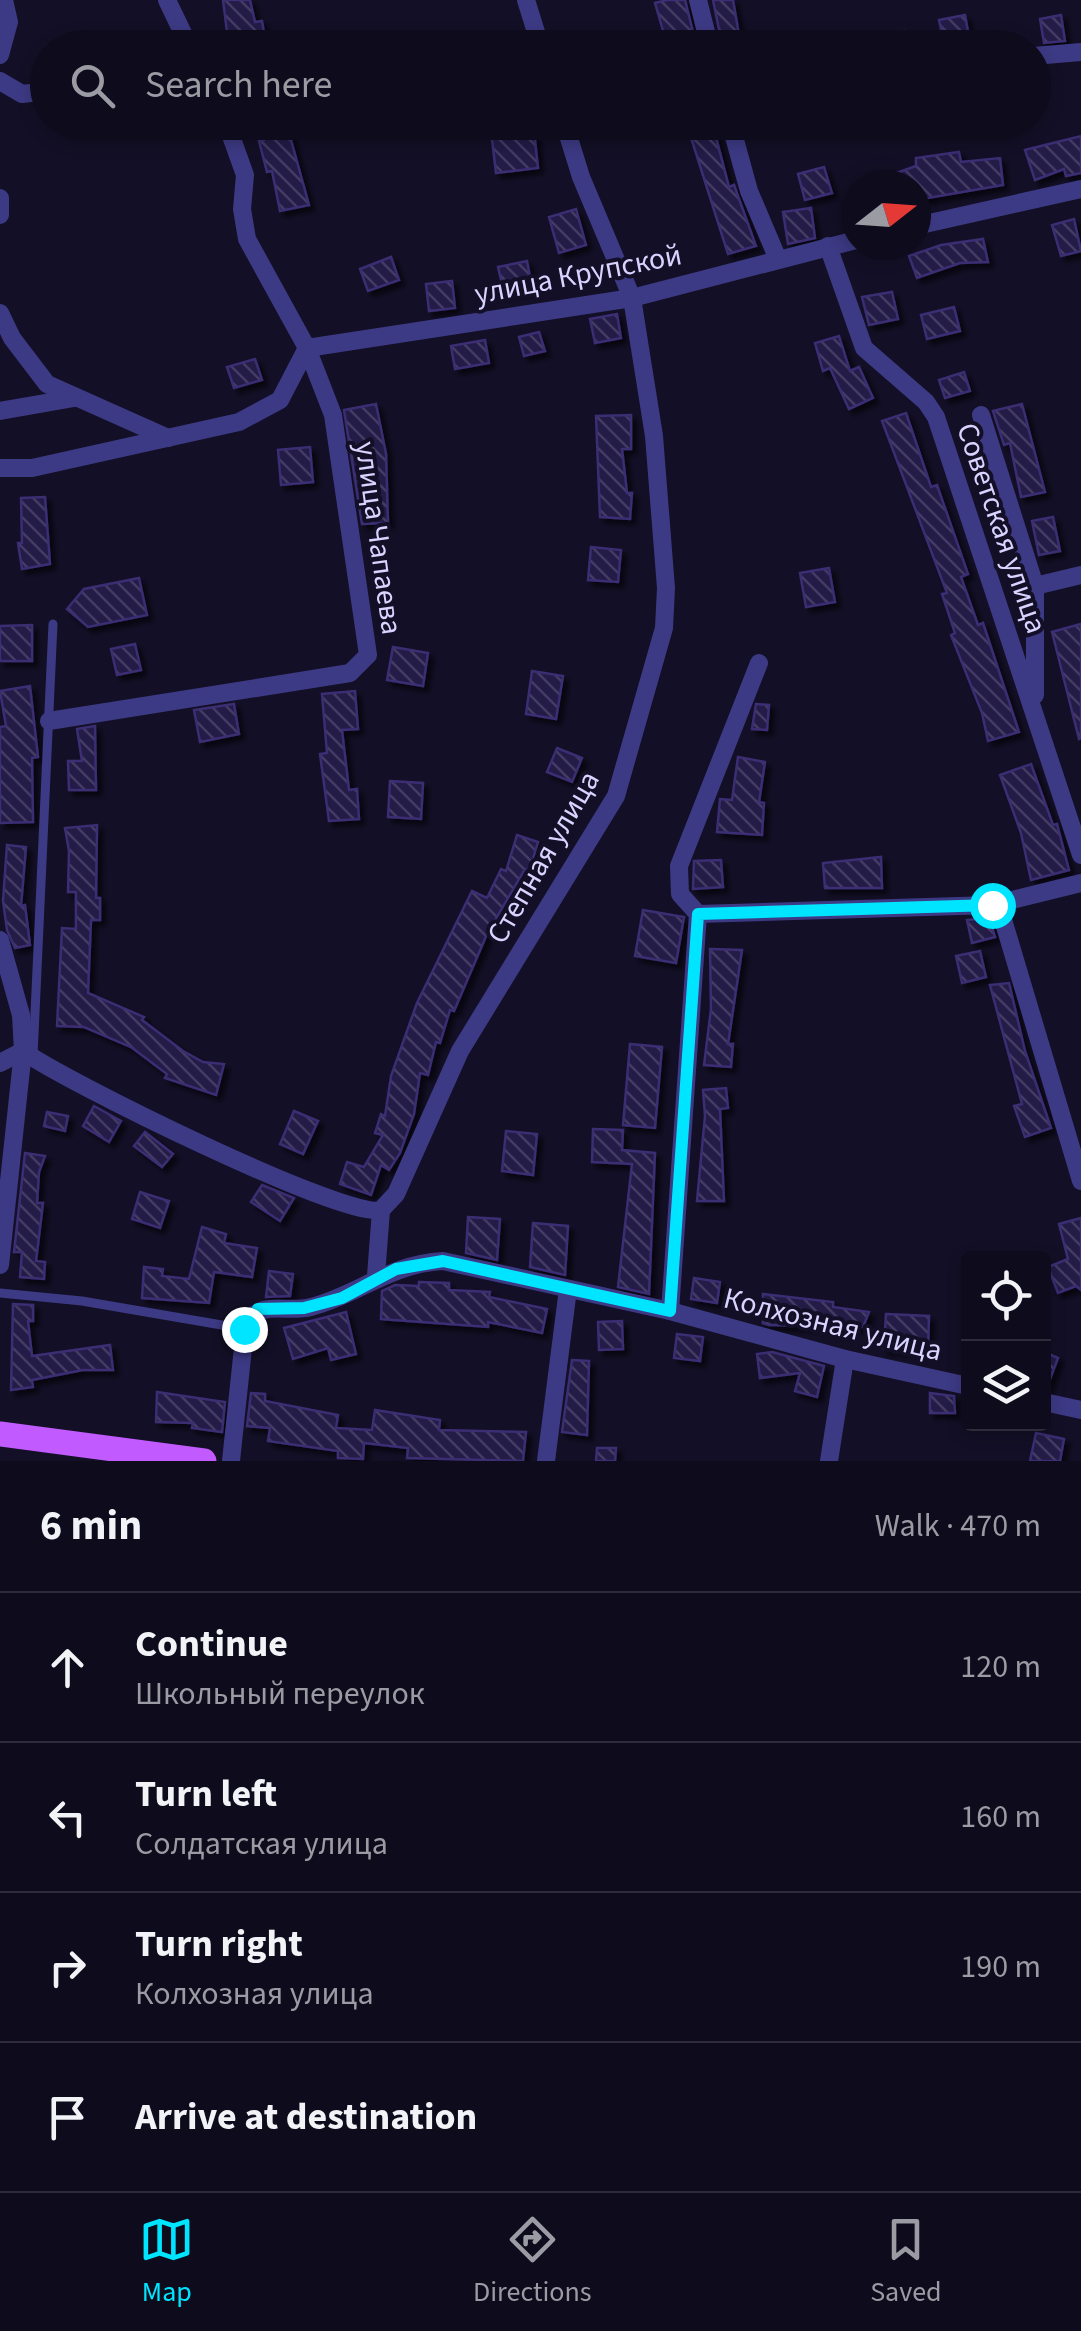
<!DOCTYPE html>
<html lang="en">
<head>
<meta charset="utf-8">
<style>
	:root { --surface:#0e0b1c; --page:#171425; --text:#f1f3f6; --muted:#9b9ba3; --line:#2e2b3b; --accent:#00e5ff }
	body { margin:0; font-family:"Source Sans 3",sans-serif; background:var(--page); color:var(--text) }
	.controls { position:absolute; right:30px; bottom:30px; display:grid; overflow:hidden; border-radius:10px; box-shadow:0 5px 15px #0003 }
	.controls button { width:90px; height:90px; display:grid; place-items:center; padding:0; border:0; border-bottom:2px solid var(--line); background:var(--surface); color:var(--text); font:50px sans-serif }
	.compass { position:absolute; left:841px; top:170px; width:90px; height:90px; border-radius:50%; background:var(--surface); box-shadow:0 5px 15px #0003; rotate:73deg }
	.stop { position:absolute; width:30px; height:30px; margin:-22px; border:8px solid #00e5ff; border-radius:50%; background:#fff }
	.stop.end { background:#00e5ff; border-color:#fff; box-shadow:0 2px 10px #0008 }
	.list { margin:0; padding:0; list-style:none }
	h2 { display:flex; justify-content:space-between; align-items:center; height:130px; margin:0; padding:0 40px; font-size:42px }
	h2 small { font-size:32px; font-weight:400; color:var(--muted) }
	.list li { display:grid; grid-template-columns:65px 1fr auto; gap:30px; align-items:center; box-sizing:border-box; height:150px; padding:0 40px; border-top:2px solid var(--line) }
	.list b { display:block; font-size:38px; white-space:nowrap }
	.list p { margin:0; font-size:32px; white-space:nowrap; color:var(--muted) }
	.list em { font-size:32px; font-style:normal; color:var(--muted) }
	.icon { flex:none; width:55px; height:55px; fill:none; stroke:currentColor; stroke-width:2; stroke-linecap:round; stroke-linejoin:round }
	.map { position:relative; flex:none; width:1081px; height:1461px; overflow:hidden }
	.search { position:absolute; background:var(--surface); box-shadow:0 5px 15px #0003; left:30px; right:30px; top:30px; height:110px; display:flex; align-items:center; gap:25px; box-sizing:border-box; padding:0 35px; border-radius:55px; color:var(--muted); font-size:38px }
	.sheet { height:730px; background:var(--surface) }
	nav { display:flex; justify-content:space-around; align-items:center; box-sizing:border-box; height:140px; border-top:2px solid var(--line); background:var(--surface); font-size:28px; color:var(--muted) }
	nav a { display:grid; justify-items:center; gap:5px }
	nav .on { color:var(--accent) }
	.map>svg:first-child { display:block }
	.building { fill:url(#building-back-hatch); stroke:#3b2d73; stroke-width:2.5; filter:url(#shadow) }
	.lines { fill:none; stroke-linecap:round; stroke-linejoin:round }
	.service { stroke:#3d3a85; stroke-width:9 }
	.minor { stroke:#3d3a85; stroke-width:18 }
	.primary { stroke:#c25bff; stroke-width:25 }
	.route { stroke:#00e5ff; stroke-width:12 }
	.labels { text-anchor:middle; stroke-width:8; stroke-linejoin:round; paint-order:stroke }
	.street-label { font-size:30px; fill:#d9d4ff; stroke:#130f26 }
</style>
</head>
<body>
<div class="map">
<svg width="1081" height="1461" viewBox="0 0 1081 1461">
	<defs>
		<pattern id="building-back-hatch" width="6" height="6" patternUnits="userSpaceOnUse" patternTransform="scale(2.5)"><rect width="6" height="6" fill="#241b47"/><path d="M-1 5l2 2M0 0l6 6M5-1l2 2" fill="none" stroke="#433b63"/></pattern>
		<filter id="shadow"><feDropShadow dx="5" dy="5" stdDeviation="2.5" flood-color="#0009"/></filter>
	</defs>
	<rect width="100%" height="100%" fill="#130f26"/>
	<g class="building">
		<polygon points="223,0 250,0 255,22 262,21 266,45 229,48"/>
		<polygon points="667,0 685,0 697,48 668,48 655,3"/>
		<polygon points="713,0 733,0 740,41 722,44"/>
		<polygon points="965,15 971,48 945,48 939,20"/>
		<polygon points="1061,15 1065,41 1044,43 1040,19"/>
		<polygon points="904,31 908,48 889,48 886,35"/>
		<polygon points="260,122 286,122 309,205 280,211 272,171 267,172 259,141 264,140"/>
		<polygon points="490,122 533,122 538,168 496,173"/>
		<polygon points="686,122 712,122 729,187 734,185 756,246 728,254"/>
		<polygon points="1081,136 1081,173 1066,176 1064,169 1035,180 1025,150"/>
		<polygon points="959,152 961,162 1000,158 1003,185 916,200 916,185 863,185 916,166 916,158"/>
		<polygon points="824,167 832,193 805,200 798,174"/>
		<polygon points="811,208 815,238 788,244 783,212"/>
		<polygon points="576,209 586,245 559,253 549,217"/>
		<polygon points="1074,219 1081,251 1061,256 1052,225"/>
		<polygon points="983,239 988,262 960,263 917,278 909,256 941,245"/>
		<polygon points="391,257 399,280 368,291 360,269"/>
		<polygon points="527,261 532,287 504,293 498,267"/>
		<polygon points="452,281 455,308 429,311 426,284"/>
		<polygon points="892,292 898,319 869,325 862,297"/>
		<polygon points="954,307 960,331 927,339 921,315"/>
		<polygon points="617,314 621,338 595,343 590,319"/>
		<polygon points="539,332 545,351 524,356 519,337"/>
		<polygon points="839,336 850,371 859,367 873,398 849,409 830,368 823,371 815,343"/>
		<polygon points="485,340 489,363 455,369 451,346"/>
		<polygon points="255,359 262,380 234,388 227,367"/>
		<polygon points="964,372 970,391 945,398 939,380"/>
		<polygon points="376,404 386,454 388,523 362,524 344,410"/>
		<polygon points="1022,404 1045,492 1021,497 1010,443 1004,445 993,411"/>
		<polygon points="906,413 931,487 937,485 968,574 961,577 978,625 983,623 1019,732 988,741 982,713 951,635 955,633 942,594 947,593 882,421"/>
		<polygon points="631,415 631,449 622,449 627,493 632,493 630,519 600,517 596,416"/>
		<polygon points="310,447 313,482 281,485 278,450"/>
		<polygon points="45,497 50,564 22,569 18,543 22,543 21,498"/>
		<polygon points="1053,517 1060,551 1039,555 1032,521"/>
		<polygon points="591,547 621,550 618,582 588,580"/>
		<polygon points="829,568 835,602 806,607 800,573"/>
		<polygon points="139,578 147,615 88,627 67,609 84,589"/>
		<polygon points="1081,624 1081,738 1079,739 1052,632"/>
		<polygon points="32,625 32,661 0,661 0,626"/>
		<polygon points="135,644 141,670 117,675 111,649"/>
		<polygon points="393,647 428,653 423,686 387,680"/>
		<polygon points="532,671 563,676 556,719 526,714"/>
		<polygon points="30,686 38,757 32,758 33,822 0,823 0,727 6,726 0,691"/>
		<polygon points="355,691 358,729 342,730 349,790 357,789 359,819 329,821 320,754 327,753 322,694"/>
		<polygon points="234,704 239,734 200,742 194,710"/>
		<polygon points="756,704 769,705 767,730 752,729"/>
		<polygon points="95,726 96,790 69,790 68,761 82,761 77,729"/>
		<polygon points="557,748 582,758 572,782 547,772"/>
		<polygon points="738,757 765,762 759,802 764,803 762,835 717,832 720,799 732,800"/>
		<polygon points="1031,764 1053,825 1057,824 1069,870 1031,880 1021,833 1000,775"/>
		<polygon points="390,781 423,783 421,819 388,817"/>
		<polygon points="97,825 96,898 100,898 100,920 91,920 88,993 144,1017 142,1020 183,1051 203,1062 224,1064 216,1095 165,1078 167,1074 131,1047 84,1027 57,1026 62,928 76,929 76,892 68,892 69,851 65,828"/>
		<polygon points="517,835 538,842 529,871 525,869 487,934 454,1011 450,1010 440,1043 436,1042 428,1075 420,1073 414,1114 400,1153 389,1170 381,1165 371,1195 340,1184 347,1162 364,1167 383,1135 375,1133 381,1114 385,1116 391,1076 417,1003 472,891 487,898 501,869 506,871"/>
		<polygon points="7,845 26,847 21,906 25,905 30,945 15,948 7,930 3,901"/>
		<polygon points="881,857 882,888 825,888 823,863"/>
		<polygon points="721,860 723,887 693,889 694,861"/>
		<polygon points="643,910 684,917 676,963 635,956"/>
		<polygon points="989,918 995,937 972,943 967,920"/>
		<polygon points="710,949 742,950 728,1044 733,1044 731,1067 704,1065 711,1009"/>
		<polygon points="980,951 986,977 962,983 956,956"/>
		<polygon points="1009,983 1025,1051 1051,1128 1025,1137 1014,1106 1022,1104 990,985"/>
		<polygon points="630,1044 662,1047 655,1128 623,1125"/>
		<polygon points="726,1088 728,1108 720,1109 724,1201 697,1201 705,1116 703,1090"/>
		<polygon points="94,1106 121,1121 109,1142 83,1126"/>
		<polygon points="294,1111 318,1121 303,1154 280,1144"/>
		<polygon points="47,1112 68,1116 65,1131 44,1126"/>
		<polygon points="593,1129 623,1130 622,1150 655,1153 649,1294 618,1287 632,1164 592,1162"/>
		<polygon points="506,1131 537,1134 533,1175 502,1171"/>
		<polygon points="145,1132 173,1154 162,1167 134,1146"/>
		<polygon points="25,1153 45,1156 39,1172 37,1203 43,1203 36,1261 45,1262 44,1279 20,1277 22,1252 14,1252"/>
		<polygon points="262,1185 294,1198 280,1221 251,1202"/>
		<polygon points="140,1192 169,1201 160,1228 132,1219"/>
		<polygon points="468,1217 500,1219 497,1260 466,1253"/>
		<polygon points="1081,1218 1081,1290 1076,1286 1058,1293 1048,1267 1068,1259 1059,1224"/>
		<polygon points="533,1223 568,1226 565,1275 530,1267"/>
		<polygon points="202,1227 226,1234 224,1243 257,1248 252,1277 214,1272 209,1303 142,1298 144,1267 163,1269 162,1276 189,1279"/>
		<polygon points="269,1271 293,1274 290,1296 266,1297"/>
		<polygon points="694,1278 720,1282 717,1303 691,1299"/>
		<polygon points="419,1282 449,1283 449,1290 490,1292 489,1297 547,1309 542,1333 488,1322 488,1327 381,1319 382,1291 395,1285 419,1286"/>
		<polygon points="763,1294 833,1302 833,1307 869,1312 863,1327 769,1325 763,1323"/>
		<polygon points="13,1304 33,1305 33,1321 28,1321 32,1356 110,1345 113,1370 83,1370 32,1380 33,1387 11,1390"/>
		<polygon points="346,1312 356,1354 331,1360 328,1348 293,1359 284,1328"/>
		<polygon points="886,1314 929,1316 928,1351 884,1349"/>
		<polygon points="622,1321 623,1349 599,1350 598,1322"/>
		<polygon points="677,1334 703,1337 700,1361 674,1358"/>
		<polygon points="772,1352 824,1366 817,1397 795,1391 800,1373 760,1378 757,1354"/>
		<polygon points="1044,1352 1058,1358 1046,1390 1044,1390"/>
		<polygon points="572,1360 589,1361 587,1435 562,1432"/>
		<polygon points="157,1392 225,1402 222,1432 192,1428 193,1423 156,1422"/>
		<polygon points="251,1393 265,1394 265,1401 338,1415 336,1428 372,1430 375,1410 440,1420 439,1430 526,1432 523,1461 407,1458 408,1448 364,1443 363,1459 338,1458 338,1451 268,1441 270,1428 247,1426"/>
		<polygon points="930,1393 954,1396 955,1413 930,1413"/>
		<polygon points="1036,1433 1064,1439 1060,1461 1030,1461"/>
		<polygon points="597,1448 616,1448 615,1461 596,1461"/>
	</g>
	<g class="lines">
		<g class="service">
			<polyline points="33,1056 53,624"/>
			<polyline points="0,1293 82,1301 245,1329"/>
		</g>
		<g class="minor">
			<polyline points="167,0 190,48"/>
			<polyline points="526,0 541,48"/>
			<polyline points="698,0 710,48"/>
			<polyline points="166,48 185,38"/>
			<polyline points="0,55 9,22 4,0"/>
			<polyline points="1034,56 1081,52"/>
			<polyline points="0,81 22,94 48,91"/>
			<polyline points="730,122 749,191 777,257"/>
			<polyline points="0,198 0,215"/>
			<polyline points="916,226 1081,189"/>
			<polyline points="828,246 864,348 926,402 936,417 1081,855"/>
			<polyline points="0,313 12,338 47,384 168,438"/>
			<polyline points="0,411 74,398"/>
			<polyline points="981,415 1035,586 1081,575"/>
			<polyline points="0,468 32,468 239,422 280,400 307,348 632,298 856,240"/>
			<polyline points="1035,695 1035,586"/>
			<polyline points="49,721 350,673 368,655 333,415 307,348 247,239 242,209 245,175 226,122"/>
			<polyline points="998,903 1081,1181"/>
			<polyline points="698,914 992,905 1081,883"/>
			<polyline points="0,940 21,1015 23,1051 0,1063"/>
			<path d="M0,1265L23,1051C62,1080 346,1220 381,1210L396,1194L460,1051L616,796L664,628L666,588L654,436L632,298L581,177L564,122"/>
			<polyline points="376,1276 381,1210"/>
			<polyline points="670,1311 698,914 680,894 679,866 759,663"/>
			<polyline points="1044,1402 1081,1410"/>
			<path d="M231,1461L245,1329C258,1297 283,1314 311,1307C360,1294 389,1264 443,1261L670,1311L845,1359L968,1386"/>
			<polyline points="546,1461 568,1289"/>
			<polyline points="829,1461 845,1359"/>
		</g>
		<polyline class="primary" points="0,1434 204,1461"/>
	</g>
	<g class="lines">
		<polyline class="route" points="244,1329 258,1309 304,1308 342,1298 396,1269 443,1261 670,1311 698,914 992,905"/>
	</g>
	<g class="labels">
		<g class="street-label">
			<text transform="translate(578 274) rotate(-11)" y="10">улица Крупской</text>
			<text transform="translate(1002 528) rotate(71)" y="10">Советская улица</text>
			<text transform="translate(379 538) rotate(82)" y="10">улица Чапаева</text>
			<text transform="translate(543 857) rotate(-60)" y="10">Степная улица</text>
			<text transform="translate(833 1324) rotate(14)" y="10">Колхозная улица</text>
		</g>
	</g>
</svg>
<div class="controls">
<button><svg class="icon" aria-label="locate" viewBox="0 0 24 24"><circle cx="12" cy="12" r="6"/><path d="M12 2v4M12 18v4M2 12h4M18 12h4"/></svg></button>
<button><svg class="icon" aria-label="layers" viewBox="0 0 24 24"><path d="M12 4l9 5-9 5-9-5zM3 14l9 5 9-5"/></svg></button>
</div>
<svg class="compass" viewBox="-18 -18 36 36"><path d="M0-13l5 13h-10z" fill="#e53935"/><path d="M0 13l5-13h-10z" fill="#9b9ba3"/></svg>
<div class="stop" style="left:992px;top:905px"></div>
<div class="stop end" style="left:244px;top:1329px"></div>
<div class="search"><svg class="icon" aria-label="search" viewBox="0 0 24 24"><circle cx="10" cy="10" r="6"/><path d="M15 15l6 6"/></svg>Search here</div>
</div>
<section class="sheet">
<h2>6 min<small>Walk · 470 m</small></h2>
<ul class="list">
<li><svg class="icon" aria-label="ahead" viewBox="0 0 24 24"><path d="M12 20V5M6 11l6-6 6 6"/></svg><div><b>Continue</b><p>Школьный переулок</p></div><em>120 m</em></li>
<li><svg class="icon" aria-label="left" viewBox="0 0 24 24"><path d="M17 20v-9H6M10 6l-5 5 5 5"/></svg><div><b>Turn left</b><p>Солдатская улица</p></div><em>160 m</em></li>
<li><svg class="icon" aria-label="right" viewBox="0 0 24 24"><path d="M7 20v-9h11M14 6l5 5-5 5"/></svg><div><b>Turn right</b><p>Колхозная улица</p></div><em>190 m</em></li>
<li><svg class="icon" aria-label="arrive" viewBox="0 0 24 24"><path d="M6 21V4h12l-3 4 3 4H6"/></svg><div><b>Arrive at destination</b></div></li>
</ul>
</section>
<nav>
<a class="on"><svg class="icon" aria-label="map" viewBox="0 0 24 24"><path d="M3 6l6-2 6 2 6-2v14l-6 2-6-2-6 2zM9 4v14M15 6v14"/></svg>Map</a>
<a><svg class="icon" aria-label="directions" viewBox="0 0 24 24"><path d="M12 3l9 9-9 9-9-9zM9 14v-3h6M13 9l2 2-2 2"/></svg>Directions</a>
<a><svg class="icon" aria-label="saved" viewBox="0 0 24 24"><path d="M7 4h10v16l-5-4-5 4z"/></svg>Saved</a>
</nav>
</body>
</html>
